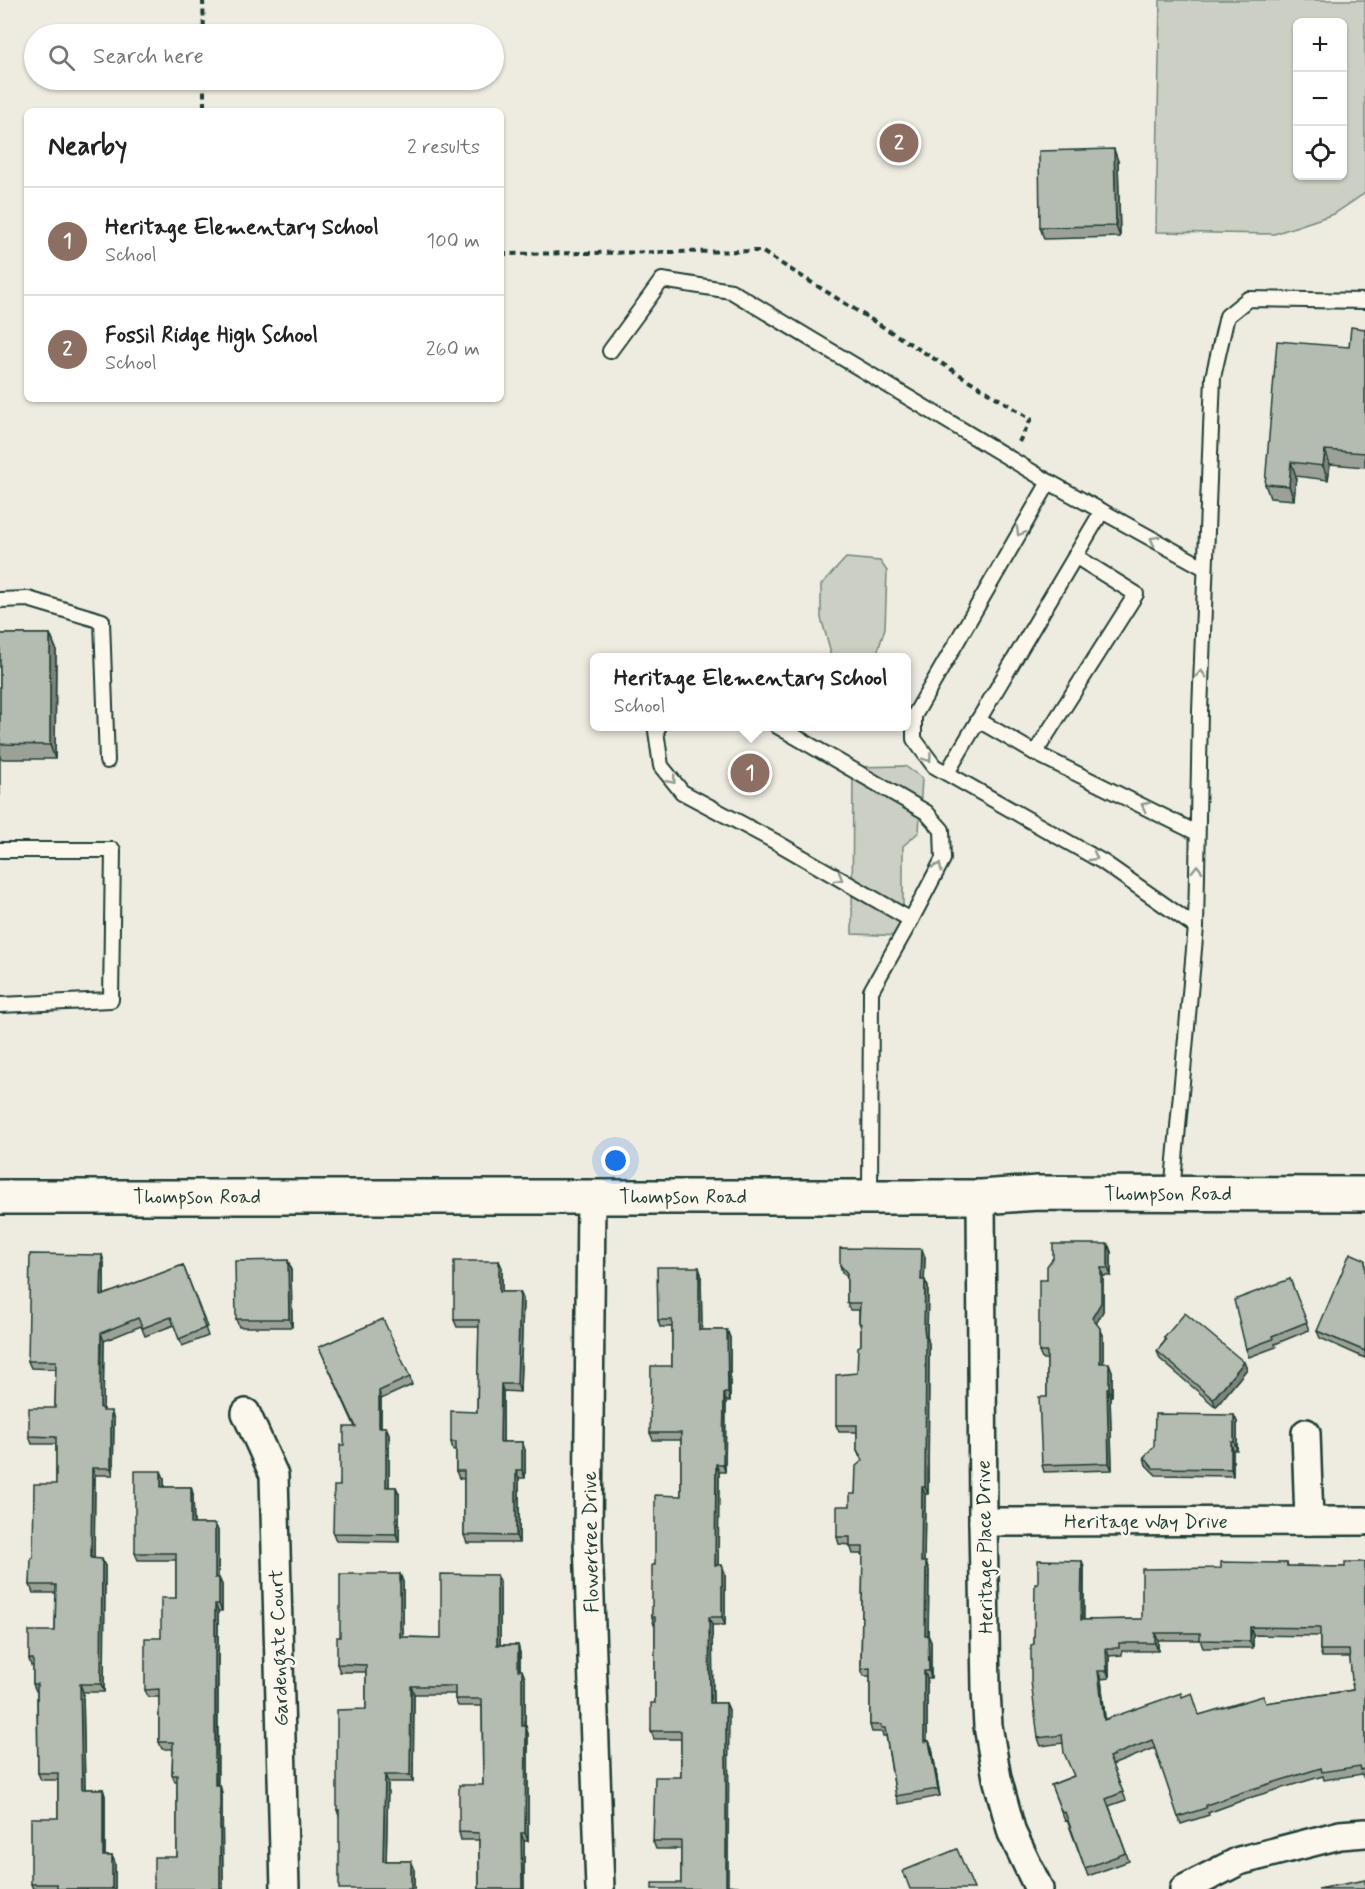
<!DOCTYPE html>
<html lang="en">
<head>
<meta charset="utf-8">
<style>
	:root { --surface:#fff; --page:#f2f2f2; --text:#222; --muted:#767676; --line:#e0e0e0; --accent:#ea580c }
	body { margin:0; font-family:Mynerve,sans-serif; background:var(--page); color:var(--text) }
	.controls { position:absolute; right:18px; top:18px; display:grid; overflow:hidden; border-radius:9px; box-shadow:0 2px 4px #0004 }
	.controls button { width:54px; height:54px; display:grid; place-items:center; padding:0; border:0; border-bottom:2px solid var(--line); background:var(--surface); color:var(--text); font:30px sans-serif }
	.you { position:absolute; left:616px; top:1161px; width:21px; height:21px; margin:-15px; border:4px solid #fff; border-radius:50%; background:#1a73e8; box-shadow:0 0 0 9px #1a73e833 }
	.badge { display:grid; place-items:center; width:39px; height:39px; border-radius:50%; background:var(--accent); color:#fff; font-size:20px; font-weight:700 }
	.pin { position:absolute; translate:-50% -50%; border:3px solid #fff; box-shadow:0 2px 6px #0006 }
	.popup { position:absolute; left:590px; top:653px; width:321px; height:78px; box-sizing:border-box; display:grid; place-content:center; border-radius:9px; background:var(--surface); filter:drop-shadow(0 2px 4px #0005); font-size:20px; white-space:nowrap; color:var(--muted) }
	.popup b { font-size:22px; color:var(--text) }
	.popup::after { content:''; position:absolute; left:50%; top:100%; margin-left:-12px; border:12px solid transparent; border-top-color:var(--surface) }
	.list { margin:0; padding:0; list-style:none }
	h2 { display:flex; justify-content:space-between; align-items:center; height:78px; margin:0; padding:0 24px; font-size:26px }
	h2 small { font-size:20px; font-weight:400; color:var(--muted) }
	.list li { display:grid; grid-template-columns:39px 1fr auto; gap:18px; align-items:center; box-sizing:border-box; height:108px; padding:0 24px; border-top:2px solid var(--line) }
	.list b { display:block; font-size:22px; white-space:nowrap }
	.list p { margin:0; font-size:20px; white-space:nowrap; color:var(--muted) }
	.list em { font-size:20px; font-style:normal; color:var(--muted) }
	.icon { flex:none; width:33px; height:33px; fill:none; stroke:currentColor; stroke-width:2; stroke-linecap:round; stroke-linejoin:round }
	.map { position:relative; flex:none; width:1365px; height:1889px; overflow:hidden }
	.search { position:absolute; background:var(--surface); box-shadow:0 2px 4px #0004; left:24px; top:24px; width:480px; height:66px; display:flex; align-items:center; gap:15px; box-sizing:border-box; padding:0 21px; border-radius:33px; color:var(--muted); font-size:22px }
	.panel { position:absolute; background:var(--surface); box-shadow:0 2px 4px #0004; left:24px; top:108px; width:480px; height:294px; border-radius:9px }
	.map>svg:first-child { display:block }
	.green { fill:#cbcfc4; stroke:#75867c; stroke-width:1.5; fill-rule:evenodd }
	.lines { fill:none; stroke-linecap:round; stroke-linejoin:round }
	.lane-casing { stroke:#1f3d34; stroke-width:18 }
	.street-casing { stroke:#1f3d34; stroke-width:32 }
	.secondary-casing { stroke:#1f3d34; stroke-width:38 }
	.path { stroke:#1f3d34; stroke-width:4; stroke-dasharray:6 4.5; stroke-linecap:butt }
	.lane { stroke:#fbf7ec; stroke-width:14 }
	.street { stroke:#fbf7ec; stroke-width:27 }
	.secondary { stroke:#fbf7ec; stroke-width:33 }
	.wall { fill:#9ba197; stroke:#1f3d34; stroke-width:1.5; fill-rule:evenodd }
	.shaded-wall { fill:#7e837b; stroke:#1f3d34; stroke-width:1.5 }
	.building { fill:#b4bbb0; stroke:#1f3d34; stroke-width:1.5; fill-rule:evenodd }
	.oneway { stroke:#8d9a90 }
	.labels { text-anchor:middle; stroke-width:5; stroke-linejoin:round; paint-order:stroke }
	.street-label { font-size:20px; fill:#1f3d34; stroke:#fbf7ec }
</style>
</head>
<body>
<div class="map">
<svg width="1365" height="1889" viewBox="0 0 1365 1889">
	<rect width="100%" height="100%" fill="#eeece1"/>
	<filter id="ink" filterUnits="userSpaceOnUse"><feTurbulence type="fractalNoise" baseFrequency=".0167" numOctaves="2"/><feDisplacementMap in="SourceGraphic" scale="12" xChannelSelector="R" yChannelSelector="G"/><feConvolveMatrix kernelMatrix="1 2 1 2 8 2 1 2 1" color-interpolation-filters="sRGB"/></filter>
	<g filter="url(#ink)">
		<g class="green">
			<path d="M1160,0H1365V193L1334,214L1274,234L1156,232ZM1298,22H1342V176H1298Z"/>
			<polygon points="846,558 880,561 887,571 885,628 876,657 830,657 830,649 821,618 821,585"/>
			<polygon points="905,766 922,778 919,832 903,846 903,936 852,934 853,767"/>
		</g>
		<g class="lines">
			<g class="lane-casing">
				<g id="lane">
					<polyline points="610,351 662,280 731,291 1049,482 1205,568"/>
					<polyline points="1049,482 914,716 914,739 934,766 1103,862 1196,927"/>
					<polyline points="0,600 28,599 102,621 107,761"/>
					<polyline points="978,720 1035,753 1197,833"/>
					<polyline points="659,726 656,731 661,766 682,792 776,842 911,920"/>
					<polyline points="777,726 926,812 942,830 943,859 911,920 871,991 870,1196"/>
					<polyline points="1035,753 1136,594 1075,556"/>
					<polyline points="947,773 1102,511"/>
					<polyline points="0,850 113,850 111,1000 0,1005"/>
					<polyline points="1172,1193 1196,927 1200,711 1213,377 1227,316 1248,299 1365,301"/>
				</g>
			</g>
			<g class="street-casing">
				<g id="street">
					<polyline points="591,1196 588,1540 600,1889"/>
					<polyline points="981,1197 983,1522 986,1690 988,1726 997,1778 1012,1833 1039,1889"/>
					<polyline points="246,1413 274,1475 285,1889"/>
					<polyline points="1306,1433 1309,1521"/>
					<polyline points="983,1522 1365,1521"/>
					<polyline points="1184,1889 1239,1861 1340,1835 1365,1833"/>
				</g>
			</g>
			<g class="secondary-casing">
				<polyline id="secondary" points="0,1197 981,1197 1038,1193 1365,1194"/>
			</g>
			<g class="path">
				<polyline points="203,0 204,34"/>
				<polyline points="204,80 204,111"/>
				<polyline points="501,254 761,251 1031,419 1019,442"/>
			</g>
			<use href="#lane" class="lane"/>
			<use href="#street" class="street"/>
			<use href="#secondary" class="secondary"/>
		</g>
		<g class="wall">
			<polygon points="1118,161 1120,237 1044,239 1040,227"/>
			<polygon points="1365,329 1365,467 1330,464 1328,480 1296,476 1294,500 1270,498 1265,484"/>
			<polygon points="0,634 50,634 56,649 55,759 0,759 0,796"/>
			<polygon points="1108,1244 1111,1252 1111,1276 1103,1276 1103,1311 1096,1323 1103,1335 1103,1363 1112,1371 1112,1396 1110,1396 1112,1470 1044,1472 1042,1465 1047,1397 1047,1359 1042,1359 1039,1352 1047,1280"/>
			<polygon points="102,1255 104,1263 104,1295 183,1265 207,1327 205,1327 208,1336 182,1346 174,1325 145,1336 141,1326 104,1341 103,1411 114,1419 113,1475 95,1475 94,1558 105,1566 104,1692 83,1692 85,1789 103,1789 105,1796 105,1856 112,1856 115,1863 115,1889 33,1889 31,1884 58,1818 58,1780 41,1780 38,1773 37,1691 36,1691 33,1684 33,1666 31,1666 29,1659 55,1631 56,1593 33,1593 30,1585 33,1558 56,1484 56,1444 32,1444 29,1436 55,1408 56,1369 31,1368 28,1361"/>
			<polygon points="925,1257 924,1280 928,1287 927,1336 929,1344 928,1494 925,1494 924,1562 929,1570 928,1635 931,1642 931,1678 927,1678 927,1741 929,1741 932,1748 940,1796 899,1804 896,1796 886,1736 883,1736 882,1732 872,1732 870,1725 870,1676 864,1676 861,1669 863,1554 853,1554 850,1545 839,1544 837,1537 850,1506 855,1494 862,1461 857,1450 857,1432 839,1432 836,1425 857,1373 861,1345 861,1328 859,1322 859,1310 850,1310 847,1303 847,1277 842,1272 840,1265"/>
			<polygon points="499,1261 502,1268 502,1292 520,1292 523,1299 520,1392 503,1391 503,1442 522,1442 525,1450 525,1478 519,1478 519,1543 467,1543 464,1535 464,1479 459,1478 456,1471 456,1450 453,1450 451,1442 477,1412 479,1327 457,1327 454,1320"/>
			<polygon points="1365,1262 1365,1358 1320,1338 1317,1331"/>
			<polygon points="291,1268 292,1327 239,1327 236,1319"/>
			<polygon points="701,1274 702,1330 727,1330 730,1338 730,1401 726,1401 725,1472 719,1472 718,1565 725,1573 725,1625 712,1625 713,1703 726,1703 729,1710 681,1883 681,1849 656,1849 653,1841 681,1777 681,1739 654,1739 651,1731 655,1703 655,1625 654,1625 652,1617 655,1565 681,1496 681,1440 653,1440 650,1433 672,1366 672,1327 660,1327 658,1320"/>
			<polygon points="1290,1279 1309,1330 1275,1344 1276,1347 1249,1357 1246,1349"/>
			<polygon points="1164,1338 1247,1369 1216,1407 1160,1359 1157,1351 1165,1341"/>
			<polygon points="319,1347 410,1377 412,1385 381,1399 381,1427 386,1427 389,1434 389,1487 396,1487 399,1494 399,1542 336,1541 333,1533 340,1486 344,1445 355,1427"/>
			<polygon points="1234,1415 1237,1422 1237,1450 1233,1450 1233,1476 1156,1475 1146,1465 1144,1457"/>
			<polygon points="164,1478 164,1487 191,1487 193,1494 194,1524 215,1524 218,1531 218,1578 219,1578 222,1585 222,1611 218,1611 218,1785 220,1785 222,1793 223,1889 154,1889 177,1857 177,1782 175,1782 172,1775 173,1749 162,1749 159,1742 159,1697 148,1697 145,1690 161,1638 176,1598 176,1560 138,1560 135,1553"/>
			<path d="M1082,1561L1084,1568V1620L1142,1619L1221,1568L1287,1563L1288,1566L1345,1567L1365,1562V1777H1363L1362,1774L1324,1780L1323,1776L1249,1798L1208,1813L1209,1815L1181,1824L1155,1748L1112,1765L1126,1800L1109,1806L1129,1861L1088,1876L1067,1820L1065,1821L1051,1785L1074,1776L1063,1743L1041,1746L1038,1738L1034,1644L1038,1584ZM1253,1635L1320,1636V1650L1322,1657H1350L1353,1690L1266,1703L1199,1715L1182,1697L1105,1719L1101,1679L1109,1678V1656L1122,1655V1651H1158V1640H1200L1203,1648H1253Z"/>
			<polygon points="400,1574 403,1582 403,1637 441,1638 497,1575 500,1582 500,1645 518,1645 520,1653 520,1670 525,1678 525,1726 528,1734 528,1841 524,1841 524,1889 479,1889 479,1840 461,1840 459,1832 483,1785 482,1706 458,1706 455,1699 455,1694 414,1694 413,1782 388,1782 386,1861 411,1861 414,1868 414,1889 339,1816 337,1810 366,1709 366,1672 340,1672 337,1664 340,1637"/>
		</g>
		<g class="shaded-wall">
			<polygon points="1114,149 1118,161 1120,237 1116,226"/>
			<polygon points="1325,450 1330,464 1328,480 1323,466"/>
			<polygon points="1291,462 1296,476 1294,500 1289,486"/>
			<polygon points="50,634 56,649 55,759 50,745"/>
			<polygon points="1108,1244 1111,1252 1111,1276 1108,1268"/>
			<polygon points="922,1249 925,1257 924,1287 921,1280"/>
			<polygon points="102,1255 104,1263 104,1304 101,1296"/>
			<polygon points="288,1260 291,1268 292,1327 289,1319"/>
			<polygon points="499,1261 502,1268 502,1299 499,1292"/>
			<polygon points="699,1267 701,1274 702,1338 699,1330"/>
			<polygon points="1101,1268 1103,1276 1103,1311 1095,1326 1092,1318"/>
			<polygon points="925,1280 928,1287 927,1336 929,1344 928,1494 925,1487 924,1328"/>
			<polygon points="520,1292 523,1299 520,1392 517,1384"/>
			<polygon points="1100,1328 1103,1335 1103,1371 1100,1363"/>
			<polygon points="727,1330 730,1338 730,1401 728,1393"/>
			<polygon points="101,1333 104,1341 103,1414 100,1408"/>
			<polygon points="1244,1362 1247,1369 1216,1407 1213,1399"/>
			<polygon points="1109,1363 1112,1371 1112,1396 1109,1388"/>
			<polygon points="501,1384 503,1391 503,1450 500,1442"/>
			<polygon points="1107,1388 1110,1396 1112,1470 1109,1463"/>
			<polygon points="379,1391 381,1399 381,1434 379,1427"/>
			<polygon points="724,1393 726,1401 725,1472 723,1464"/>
			<polygon points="111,1411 114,1419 113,1475 111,1468"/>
			<polygon points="1234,1415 1237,1422 1237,1450 1234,1442"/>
			<polygon points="386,1427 389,1434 389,1494 386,1487"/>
			<polygon points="522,1442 525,1450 525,1478 522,1470"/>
			<polygon points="1231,1442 1233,1450 1233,1476 1231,1469"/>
			<polygon points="716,1464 719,1472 718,1573 715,1565"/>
			<polygon points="92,1468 95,1475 94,1566 91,1558"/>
			<polygon points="516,1470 519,1478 519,1543 516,1536"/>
			<polygon points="161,1471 164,1478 164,1495 161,1487"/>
			<polygon points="191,1487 193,1494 194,1532 191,1524"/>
			<polygon points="396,1487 399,1494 399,1542 396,1534"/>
			<polygon points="922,1487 925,1494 924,1570 921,1562"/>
			<polygon points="215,1524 218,1531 218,1585 215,1578"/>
			<polygon points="102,1559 105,1566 104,1692 101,1684"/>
			<polygon points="1082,1561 1084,1568 1083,1627 1081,1620"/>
			<polygon points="926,1562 929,1570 928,1643 925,1635"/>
			<polygon points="722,1565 725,1573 725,1625 722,1617"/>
			<polygon points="400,1574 403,1582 403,1645 400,1637"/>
			<polygon points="497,1575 500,1582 500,1653 497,1645"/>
			<polygon points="219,1578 222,1585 222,1611 219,1604"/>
			<polygon points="215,1604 218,1611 217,1793 215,1785"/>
			<polygon points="709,1617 712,1625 713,1711 710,1703"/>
			<polygon points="1250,1627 1253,1635 1253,1648 1250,1641"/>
			<polygon points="1155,1633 1158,1640 1158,1651 1155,1643"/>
			<polygon points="928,1635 931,1642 931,1678 929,1671"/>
			<polygon points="518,1645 520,1653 520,1678 518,1670"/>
			<polygon points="1106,1648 1109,1656 1109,1678 1107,1671"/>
			<polygon points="522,1670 525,1678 525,1734 522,1726"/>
			<polygon points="924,1671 927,1678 927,1749 924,1742"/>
			<polygon points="1098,1671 1101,1679 1106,1727 1104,1720"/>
			<polygon points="80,1684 83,1692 85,1796 82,1789"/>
			<polygon points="411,1686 414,1694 413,1782 410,1775"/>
			<polygon points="726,1703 729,1710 728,1889 726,1885"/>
			<polygon points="526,1726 528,1734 528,1841 525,1833"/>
			<polygon points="929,1741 932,1748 940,1796 938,1789"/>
			<polygon points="385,1775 388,1782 386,1868 383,1861"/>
			<polygon points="220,1785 222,1793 223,1889 220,1889"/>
			<polygon points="103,1789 105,1796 105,1863 103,1856"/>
			<polygon points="521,1833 524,1841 524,1889 522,1889"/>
			<polygon points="112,1856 115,1863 115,1889 112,1889"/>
			<polygon points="411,1861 414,1868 414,1889 411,1889"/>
		</g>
		<g class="building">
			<polygon points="1114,149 1116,226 1040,227 1039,151"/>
			<polygon points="1351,327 1365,329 1365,453 1325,450 1323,466 1291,462 1289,486 1265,484 1277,341 1349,347"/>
			<polygon points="0,634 50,634 50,745 0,744"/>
			<polygon points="1053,1244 1108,1244 1108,1268 1101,1268 1101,1303 1092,1318 1100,1328 1100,1363 1109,1363 1109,1388 1107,1388 1109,1463 1042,1465 1039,1397 1047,1397 1047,1352 1039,1352 1039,1280 1047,1280 1047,1266 1053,1258"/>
			<polygon points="840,1248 922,1249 921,1280 925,1280 924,1328 925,1336 926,1336 925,1487 922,1487 921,1562 926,1562 925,1635 928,1635 929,1671 924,1671 924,1742 929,1741 938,1789 896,1796 885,1728 881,1728 881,1725 870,1725 870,1668 861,1669 863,1547 850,1547 850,1537 837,1537 837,1506 850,1506 850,1494 855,1494 856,1466 863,1460 857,1450 857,1425 836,1425 836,1375 857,1373 858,1347 861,1345 861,1324 859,1322 860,1303 847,1303 847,1273 840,1265"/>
			<polygon points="1350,1253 1364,1259 1365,1262 1365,1351 1317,1331"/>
			<polygon points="30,1254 102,1255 101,1296 183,1265 204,1320 202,1320 205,1328 179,1339 171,1317 143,1328 138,1318 101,1333 100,1408 102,1409 102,1411 111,1411 111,1468 92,1468 91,1558 102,1559 101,1684 80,1684 82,1789 103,1789 103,1856 112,1856 112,1889 57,1889 57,1884 31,1884 31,1818 58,1818 58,1773 38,1773 37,1684 33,1684 33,1659 29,1659 29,1631 55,1631 56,1585 30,1585 31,1558 33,1558 34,1484 56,1484 56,1437 29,1436 29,1408 55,1408 56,1361 28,1361"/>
			<polygon points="288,1260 289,1319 236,1319 235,1261"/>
			<polygon points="454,1261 499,1261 499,1292 520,1292 517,1384 501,1384 500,1442 522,1442 522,1470 516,1470 516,1536 464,1535 464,1471 456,1471 456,1442 451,1442 451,1411 477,1412 479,1320 454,1320"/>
			<polygon points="657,1267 699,1267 699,1330 727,1330 728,1393 724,1393 723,1464 716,1464 715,1565 722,1565 722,1617 709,1617 710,1703 726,1703 726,1885 738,1886 738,1889 652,1889 652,1883 681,1883 681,1841 653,1841 655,1777 681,1777 681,1731 651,1731 651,1703 655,1703 655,1617 652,1617 652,1565 655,1565 655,1495 681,1496 681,1433 650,1433 651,1366 672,1366 672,1320 658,1320"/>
			<polygon points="1290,1279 1307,1322 1272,1336 1273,1339 1246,1349 1234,1300"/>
			<polygon points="1185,1313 1244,1362 1213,1399 1157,1351 1166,1340 1164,1338"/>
			<polygon points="383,1319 410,1377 379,1391 379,1427 386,1427 386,1487 396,1487 396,1534 333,1533 334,1486 340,1486 340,1445 344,1445 344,1427 356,1427 319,1347"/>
			<polygon points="1155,1414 1234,1415 1234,1442 1231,1442 1231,1469 1153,1468 1144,1457 1154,1446"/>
			<polygon points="135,1471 161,1471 161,1487 191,1487 191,1524 215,1524 215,1578 219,1578 219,1604 215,1604 215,1785 220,1785 220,1889 154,1889 154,1857 177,1857 177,1775 172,1775 173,1742 159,1742 159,1689 145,1690 145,1638 161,1638 161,1598 176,1598 176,1553 135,1553"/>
			<path d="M1038,1560L1082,1561L1081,1620L1142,1619V1569L1221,1568V1562L1287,1563V1566L1345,1567V1562H1365V1769L1361,1770L1360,1766L1322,1772L1321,1768L1246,1791L1206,1805V1808L1178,1817L1152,1740L1109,1757L1123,1792L1106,1799L1126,1853L1085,1868L1065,1812L1062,1813L1051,1785L1074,1776L1064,1753L1062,1735L1038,1738L1031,1681V1645L1034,1644L1035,1584H1038ZM1250,1627L1320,1628V1650H1349L1353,1690L1266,1703L1263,1696L1199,1715L1192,1693L1182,1697L1181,1693L1104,1720L1098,1671H1107L1106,1648H1119V1643H1155V1633H1200V1640L1250,1641Z"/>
			<polygon points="340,1574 400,1574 400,1637 441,1638 441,1574 497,1575 497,1645 518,1645 518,1670 522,1670 522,1726 526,1726 525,1833 521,1833 522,1889 479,1889 479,1833 459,1832 459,1785 483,1785 482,1699 455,1699 455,1686 411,1686 410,1775 385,1775 383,1861 411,1861 411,1889 339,1889 339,1810 337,1810 337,1710 366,1709 366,1665 337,1664 337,1637 340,1637"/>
			<polygon points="957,1849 974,1889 910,1889 903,1871"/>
			<polygon points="1365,1880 1365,1889 1318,1889"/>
		</g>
		<defs><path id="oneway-chevron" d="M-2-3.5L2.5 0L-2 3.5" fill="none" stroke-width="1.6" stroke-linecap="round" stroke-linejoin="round" transform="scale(1.5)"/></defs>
		<g class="oneway">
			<use href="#oneway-chevron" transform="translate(1020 532) rotate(120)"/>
			<use href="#oneway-chevron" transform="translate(1154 540) rotate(-151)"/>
			<use href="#oneway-chevron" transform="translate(1201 674) rotate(-88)"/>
			<use href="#oneway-chevron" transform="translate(928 758) rotate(54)"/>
			<use href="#oneway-chevron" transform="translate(672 780) rotate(51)"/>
			<use href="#oneway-chevron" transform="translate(1145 806) rotate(-153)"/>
			<use href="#oneway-chevron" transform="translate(1094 857) rotate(30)"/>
			<use href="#oneway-chevron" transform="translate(938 867) rotate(-64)"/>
			<use href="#oneway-chevron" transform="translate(1197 869) rotate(-89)"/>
			<use href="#oneway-chevron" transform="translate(839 878) rotate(30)"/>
		</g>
	</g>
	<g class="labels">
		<g class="street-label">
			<text x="1168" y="1200">Thompson Road</text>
			<text x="197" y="1203">Thompson Road</text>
			<text x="683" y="1203">Thompson Road</text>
			<text x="1146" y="1528">Heritage Way Drive</text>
			<text transform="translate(590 1542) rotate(-91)" y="7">Flowertree Drive</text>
			<text transform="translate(984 1547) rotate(-91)" y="7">Heritage Place Drive</text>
			<text transform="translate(278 1648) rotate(-92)" y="7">Gardengate Court</text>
		</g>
	</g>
</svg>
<div class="controls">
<button>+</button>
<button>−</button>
<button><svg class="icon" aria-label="locate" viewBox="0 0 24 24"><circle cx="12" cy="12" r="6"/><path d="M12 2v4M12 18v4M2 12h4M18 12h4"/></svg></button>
</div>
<div class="you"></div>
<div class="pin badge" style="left:750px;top:773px;background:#8d6e63">1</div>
<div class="popup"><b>Heritage Elementary School</b>School</div>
<div class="pin badge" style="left:899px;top:143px;background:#8d6e63">2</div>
<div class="search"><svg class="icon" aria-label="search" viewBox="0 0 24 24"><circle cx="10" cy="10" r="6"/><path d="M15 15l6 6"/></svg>Search here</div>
<section class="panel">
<h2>Nearby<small>2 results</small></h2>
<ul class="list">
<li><span class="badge" style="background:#8d6e63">1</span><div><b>Heritage Elementary School</b><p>School</p></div><em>100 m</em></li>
<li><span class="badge" style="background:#8d6e63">2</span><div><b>Fossil Ridge High School</b><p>School</p></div><em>260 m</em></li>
</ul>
</section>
</div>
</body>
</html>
